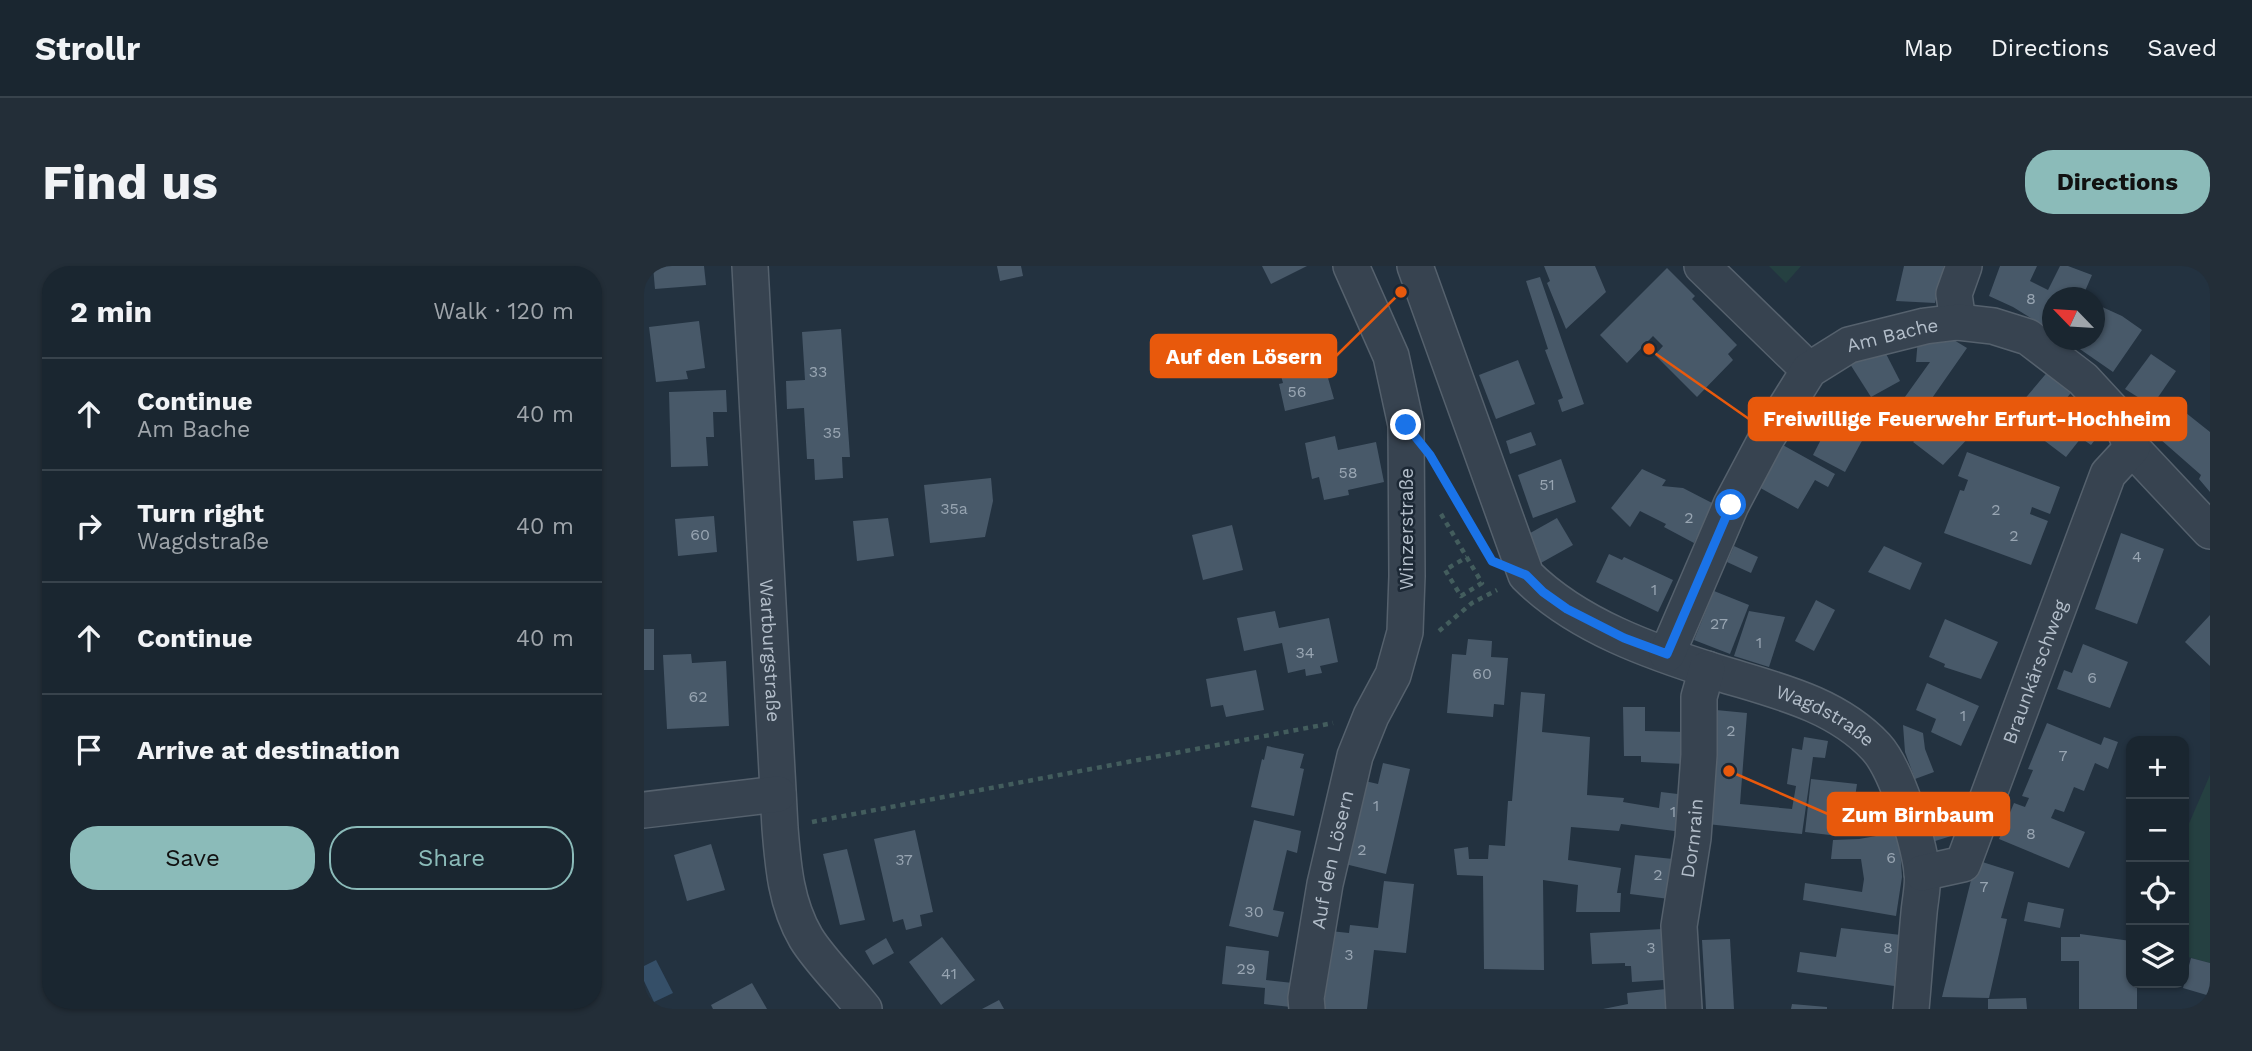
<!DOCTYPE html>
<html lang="en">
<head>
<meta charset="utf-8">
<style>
	:root { --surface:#1a2630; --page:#232e38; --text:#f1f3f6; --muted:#9fa5ab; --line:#38434c; --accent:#8bbbb9 }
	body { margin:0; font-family:"Work Sans",sans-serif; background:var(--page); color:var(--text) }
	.controls { position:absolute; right:21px; bottom:21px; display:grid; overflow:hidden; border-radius:14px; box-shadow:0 2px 5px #0004 }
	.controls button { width:63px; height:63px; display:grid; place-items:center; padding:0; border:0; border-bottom:2px solid var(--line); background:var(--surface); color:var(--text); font:35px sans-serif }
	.compass { position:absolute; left:1398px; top:21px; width:63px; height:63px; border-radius:50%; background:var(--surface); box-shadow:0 2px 5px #0004; rotate:295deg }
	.stop { position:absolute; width:21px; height:21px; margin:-16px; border:5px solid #1a73e8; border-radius:50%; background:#fff }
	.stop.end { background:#1a73e8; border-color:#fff; box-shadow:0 2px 7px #0008 }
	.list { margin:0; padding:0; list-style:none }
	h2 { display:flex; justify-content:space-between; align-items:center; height:91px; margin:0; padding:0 28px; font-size:30px }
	h2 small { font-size:23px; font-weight:400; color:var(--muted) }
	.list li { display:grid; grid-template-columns:46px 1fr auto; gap:21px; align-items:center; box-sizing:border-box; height:112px; padding:0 28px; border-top:2px solid var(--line) }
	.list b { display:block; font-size:26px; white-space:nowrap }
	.list p { margin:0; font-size:23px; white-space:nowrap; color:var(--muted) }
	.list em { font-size:23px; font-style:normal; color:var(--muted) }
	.actions { display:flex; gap:14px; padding:21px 28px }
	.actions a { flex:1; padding:16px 0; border:2px solid var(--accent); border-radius:28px; text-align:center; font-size:24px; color:var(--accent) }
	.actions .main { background:var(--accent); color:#111 }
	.icon { flex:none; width:38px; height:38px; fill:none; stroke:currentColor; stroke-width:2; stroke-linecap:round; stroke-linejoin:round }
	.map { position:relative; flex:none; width:1566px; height:743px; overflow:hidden; border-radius:28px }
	header { display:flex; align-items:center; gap:42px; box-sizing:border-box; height:98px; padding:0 35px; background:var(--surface); border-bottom:2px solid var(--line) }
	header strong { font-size:33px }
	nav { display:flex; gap:38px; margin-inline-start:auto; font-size:24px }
	.intro { display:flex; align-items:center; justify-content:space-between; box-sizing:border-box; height:168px; padding:0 42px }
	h1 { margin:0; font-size:49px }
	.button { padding:18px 32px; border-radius:28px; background:var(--accent); color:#111; font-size:24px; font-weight:700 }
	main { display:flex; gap:42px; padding:0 42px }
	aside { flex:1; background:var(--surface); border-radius:28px; box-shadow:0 2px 5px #0004 }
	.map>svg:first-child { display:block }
	.green { fill:#254041 }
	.water { fill:#354f68 }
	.building { fill:#485969 }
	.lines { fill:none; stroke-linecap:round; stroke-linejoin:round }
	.minor-casing { stroke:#55616d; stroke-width:38 }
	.path { stroke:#435d5d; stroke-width:4.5; stroke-dasharray:5 5; stroke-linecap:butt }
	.minor { stroke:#374350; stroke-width:35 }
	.route { stroke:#1a73e8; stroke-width:9 }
	.labels { text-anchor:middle; stroke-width:5; stroke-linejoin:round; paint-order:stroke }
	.number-label { font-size:16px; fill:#98a5b2 }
	.street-label { font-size:19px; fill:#b3beca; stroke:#1c2835 }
	.leader { fill:none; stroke:#e8590c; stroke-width:2.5 }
	.callout-dot { fill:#e8590c; stroke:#1c2835; stroke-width:2.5 }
	.callout { fill:#e8590c; stroke:#e8590c; stroke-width:2.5 }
	.callout-label { font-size:21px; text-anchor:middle; font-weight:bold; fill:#fff }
</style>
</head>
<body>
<header>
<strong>Strollr</strong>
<nav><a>Map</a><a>Directions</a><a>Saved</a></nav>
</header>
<div class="intro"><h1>Find us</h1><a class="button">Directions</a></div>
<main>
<aside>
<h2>2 min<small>Walk · 120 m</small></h2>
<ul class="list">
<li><svg class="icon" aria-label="ahead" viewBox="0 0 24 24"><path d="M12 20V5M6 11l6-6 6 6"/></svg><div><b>Continue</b><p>Am Bache</p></div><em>40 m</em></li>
<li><svg class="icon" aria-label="right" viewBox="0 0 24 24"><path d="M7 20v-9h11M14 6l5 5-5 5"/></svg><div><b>Turn right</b><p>Wagdstraße</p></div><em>40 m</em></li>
<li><svg class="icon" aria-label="ahead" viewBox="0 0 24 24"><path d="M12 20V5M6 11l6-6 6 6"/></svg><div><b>Continue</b></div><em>40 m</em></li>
<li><svg class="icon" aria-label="arrive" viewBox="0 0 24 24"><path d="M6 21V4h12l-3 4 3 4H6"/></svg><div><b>Arrive at destination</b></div></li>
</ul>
<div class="actions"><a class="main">Save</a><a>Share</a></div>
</aside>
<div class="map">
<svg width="1566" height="743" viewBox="0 0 1566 743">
	<rect width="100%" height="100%" fill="#233240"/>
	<g class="green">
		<polygon points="1125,0 1157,0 1142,17"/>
		<polygon points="1566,509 1566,697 1540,690 1540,569"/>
	</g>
	<polygon class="water" points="12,694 29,727 10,736 0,715 0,700"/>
	<g class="building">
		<polygon points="9,0 60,0 62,19 11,23"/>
		<polygon points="353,0 377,0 379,10 356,15"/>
		<polygon points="618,0 663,0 627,18"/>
		<polygon points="900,0 951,0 962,26 922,63 903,17 906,15"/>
		<polygon points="1260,0 1300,0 1291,37 1252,35"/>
		<polygon points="1356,0 1393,0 1386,15 1404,24 1416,0 1424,0 1448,9 1438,32 1408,32 1408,65 1369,41 1345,30"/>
		<polygon points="1023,2 1051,30 1048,33 1093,79 1084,88 1089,94 1053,131 1011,89 1019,80 1009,70 983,97 956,69"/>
		<polygon points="896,11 940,138 918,146 914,134 919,132 901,84 904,83 882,15"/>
		<polygon points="1456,40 1478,50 1498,64 1469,106 1430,79 1434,74 1450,74 1450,48"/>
		<polygon points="55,55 61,102 42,105 44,113 12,116 5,61"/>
		<polygon points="197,63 206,191 198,191 199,212 171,214 170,193 163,193 160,142 143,143 142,115 161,114 158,66"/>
		<polygon points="658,69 669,109 682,105 690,133 641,145 635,118 639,117 628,77"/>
		<polygon points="1305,71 1323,82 1286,135 1328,168 1299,199 1269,176 1274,171 1248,149 1286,96 1272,96 1274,72"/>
		<polygon points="1238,80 1256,115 1227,131 1206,98"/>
		<polygon points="1507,88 1532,105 1508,140 1481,123"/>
		<polygon points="874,94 891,138 852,153 835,109"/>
		<polygon points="1406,103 1430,123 1410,148 1424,158 1440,138 1464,157 1447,179 1437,172 1422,191 1393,169 1373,142"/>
		<polygon points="82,124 83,146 69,146 70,171 62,171 64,200 27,201 25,126"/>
		<polygon points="1532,139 1566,166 1566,226 1555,213 1557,209 1508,166"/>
		<polygon points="1186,156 1219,173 1201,206 1169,189"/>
		<polygon points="887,166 892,179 866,188 862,175"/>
		<polygon points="691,170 694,184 732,176 740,216 704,224 705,229 680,234 675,211 668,213 661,177"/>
		<polygon points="1137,178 1191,208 1184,221 1171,214 1154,243 1113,220"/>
		<polygon points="1323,186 1416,221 1406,248 1388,241 1386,248 1404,255 1387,299 1300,267 1316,224 1320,225 1324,214 1314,210"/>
		<polygon points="917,193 932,236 889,252 874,209"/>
		<polygon points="998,203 1022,214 1018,220 1039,222 1070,238 1050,277 1020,261 1022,258 996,245 986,261 967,242"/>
		<polygon points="347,212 349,235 341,271 286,277 280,219"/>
		<polygon points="70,250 73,286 34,290 31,253"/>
		<polygon points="244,252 250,290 213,295 209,255"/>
		<polygon points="913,252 929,279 895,298 879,271"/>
		<polygon points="588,259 599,304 559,314 548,269"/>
		<polygon points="1477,267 1520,283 1493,358 1451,343"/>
		<polygon points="1090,280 1114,291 1107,307 1083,296"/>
		<polygon points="1240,280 1278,297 1266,324 1224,306"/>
		<polygon points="965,288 978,294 980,291 1029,314 1014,346 952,316"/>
		<polygon points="1070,325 1105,339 1086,388 1050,374"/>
		<polygon points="1172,334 1191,344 1170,385 1151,375"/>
		<polygon points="631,345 635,362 685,352 694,396 676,400 678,407 662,410 661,403 644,407 638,377 600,385 593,352"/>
		<polygon points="1105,345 1141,351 1125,401 1090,390"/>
		<polygon points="1566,349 1566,400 1541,376"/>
		<polygon points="1301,353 1354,376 1337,413 1300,401 1301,398 1285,391"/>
		<rect x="0" y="363" width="10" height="41"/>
		<polygon points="824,373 848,375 847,391 864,392 860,439 850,438 849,451 803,447 808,388 822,389"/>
		<polygon points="1439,378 1484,396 1466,442 1413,423 1420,404 1428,407"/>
		<polygon points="47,388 48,397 82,395 85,460 23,463 19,389"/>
		<polygon points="612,404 620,444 582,451 579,439 567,441 562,413"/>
		<polygon points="1283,417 1335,440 1317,480 1287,466 1292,453 1272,444"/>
		<polygon points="877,426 901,428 898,466 946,471 943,529 980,532 979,536 1015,542 1017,526 1042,529 1038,566 977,558 975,565 927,561 924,594 977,602 973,627 977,627 976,646 932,646 934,619 899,614 900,704 840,703 839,610 813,609 810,583 824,581 825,593 844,593 845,579 861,580 864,535 868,535"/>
		<polygon points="979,441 1001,441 1001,465 1043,466 1041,498 997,496 997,490 980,490"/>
		<polygon points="1072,444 1103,447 1096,538 1148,543 1152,520 1143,518 1148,482 1158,484 1160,471 1184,475 1181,492 1169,491 1158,568 1063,558"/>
		<polygon points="1403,457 1457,479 1460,471 1474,476 1464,503 1451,497 1440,525 1430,521 1420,546 1411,543 1407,552 1441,566 1425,602 1355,573 1370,537 1381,541 1385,532 1378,530 1389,504 1384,503"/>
		<polygon points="1259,459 1279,467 1281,483 1290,506 1271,513 1261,486"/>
		<polygon points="623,480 660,488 656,502 660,503 650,550 607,541 618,493 620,494"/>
		<polygon points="739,497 766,503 742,608 701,598 721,515 734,518"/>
		<polygon points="1167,513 1213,518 1209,545 1196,544 1194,570 1161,566"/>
		<polygon points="1308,529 1320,566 1288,576 1277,539"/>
		<polygon points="610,554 657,565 653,587 643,584 629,644 640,646 634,671 585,660"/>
		<polygon points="271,564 289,646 276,649 278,660 262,664 259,653 249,656 230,573"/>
		<polygon points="1255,566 1258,611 1252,650 1159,634 1161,617 1218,626 1220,613 1217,593 1187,593 1189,574 1215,573"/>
		<polygon points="67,578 81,624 43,635 30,589"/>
		<polygon points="203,583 221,654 196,659 179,588"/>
		<polygon points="991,589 1029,593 1025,633 986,628"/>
		<polygon points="1332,594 1370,606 1357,652 1363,653 1345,732 1298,731"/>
		<polygon points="740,615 770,618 762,687 730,684 723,743 677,743 686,665 705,667 706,659 734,662"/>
		<polygon points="1384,636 1420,643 1416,662 1380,655"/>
		<polygon points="1197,662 1257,669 1250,720 1153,706 1156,686 1192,691"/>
		<polygon points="1019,663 1020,714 988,716 987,700 981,700 981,697 948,698 946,667"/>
		<polygon points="1436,668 1487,675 1487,717 1493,717 1493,743 1435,743 1435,695 1417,695 1417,671 1436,671"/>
		<polygon points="298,671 331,714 297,739 265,696"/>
		<polygon points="242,672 250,687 229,699 221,685"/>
		<polygon points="1086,673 1090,743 1062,743 1058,674"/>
		<polygon points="582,680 625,685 622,714 649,717 647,741 620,738 621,722 578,718"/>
		<polygon points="1547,692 1566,697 1566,730 1539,722"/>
		<polygon points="108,717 123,743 69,743 67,739"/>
		<polygon points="1022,723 1024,743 959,743 984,738 983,727"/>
		<polygon points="1382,732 1383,743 1344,743 1344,733"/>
		<polygon points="355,734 360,743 338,743"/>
		<polygon points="1148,738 1183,741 1183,743 1147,743"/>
	</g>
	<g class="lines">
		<g class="minor-casing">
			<g id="minor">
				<path id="s1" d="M106,0L136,562C139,600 142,638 162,672C176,695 203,721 220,743"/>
				<path id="s2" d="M771,0L882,309C933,360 1008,386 1075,407C1130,424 1191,437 1232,481C1253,504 1274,574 1278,605C1280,618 1276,634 1275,647C1272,679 1270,711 1267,743"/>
				<polyline points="1058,0 1165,104"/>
				<polyline points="1314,56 1310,28 1320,0"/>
				<path id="s3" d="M1023,388L1087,239L1122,173L1165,104L1205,79L1281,60L1314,56L1349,60L1384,71L1439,113L1476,153L1488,182L1566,265"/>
				<polyline points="0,544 134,528"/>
				<path id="s4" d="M1278,607L1319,598L1464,208L1488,182"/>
				<path id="s5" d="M663,743L662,732L681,618L711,490L727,450L749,409L761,366L763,310L762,159L747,90L707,0"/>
				<path id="s6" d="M1040,743L1035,660L1049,572L1055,489V431L1063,403"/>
			</g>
		</g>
		<g class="path">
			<polyline points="795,205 826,258"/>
			<polyline points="797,248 838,317 817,330 801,304 823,291"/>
			<polyline points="795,365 828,337 853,324"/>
			<polyline points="168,556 689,457"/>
		</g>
		<use href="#minor" class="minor"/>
	</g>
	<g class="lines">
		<polyline class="route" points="762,159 786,189 848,295 882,309 899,326 923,343 980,372 1023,388 1087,239"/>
	</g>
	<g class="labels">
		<g class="number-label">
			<text x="1387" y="38">8</text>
			<text x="174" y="111">33</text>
			<text x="653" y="131">56</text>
			<text x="188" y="172">35</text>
			<text x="704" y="212">58</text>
			<text x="903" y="224">51</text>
			<text x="310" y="248">35a</text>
			<text x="1352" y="249">2</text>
			<text x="1045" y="257">2</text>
			<text x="56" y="274">60</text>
			<text x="1370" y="275">2</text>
			<text x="1493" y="296">4</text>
			<text x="1010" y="329">1</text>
			<text x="1075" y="363">27</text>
			<text x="1115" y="382">1</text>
			<text x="661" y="392">34</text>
			<text x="838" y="413">60</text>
			<text x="1448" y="417">6</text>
			<text x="54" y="436">62</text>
			<text x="1319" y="455">1</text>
			<text x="1087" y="470">2</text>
			<text x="1419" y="495">7</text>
			<text x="732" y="545">1</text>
			<text x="1029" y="551">1</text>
			<text x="1387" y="573">8</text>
			<text x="718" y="589">2</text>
			<text x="1247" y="597">6</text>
			<text x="260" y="599">37</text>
			<text x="1014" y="614">2</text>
			<text x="1340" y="626">7</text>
			<text x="610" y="651">30</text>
			<text x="1007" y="687">3</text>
			<text x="1244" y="687">8</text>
			<text x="705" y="694">3</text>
			<text x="602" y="708">29</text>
			<text x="305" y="713">41</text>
		</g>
		<g class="street-label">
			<text dy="7" stroke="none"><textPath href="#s3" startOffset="410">Am Bache</textPath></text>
			<text transform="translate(762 263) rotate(-90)" y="7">Winzerstraße</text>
			<text dy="7" stroke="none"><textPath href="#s1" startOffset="385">Wartburgstraße</textPath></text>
			<text dy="7" stroke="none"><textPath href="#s4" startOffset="247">Braunkärschweg</textPath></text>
			<text dy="7" stroke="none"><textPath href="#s2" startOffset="662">Wagdstraße</textPath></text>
			<text dy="7" stroke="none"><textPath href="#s6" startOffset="172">Dornrain</textPath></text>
			<text dy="7" stroke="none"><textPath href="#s5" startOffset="152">Auf den Lösern</textPath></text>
		</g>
	</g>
	<path class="leader" d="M757 26L692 90M1005 83L1105 153M1085 505L1184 548"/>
	<g class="callout-dot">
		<circle cx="757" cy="26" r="7"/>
		<circle cx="1005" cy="83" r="7"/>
		<circle cx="1085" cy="505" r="7"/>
	</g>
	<g class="callout">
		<rect x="507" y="69" width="185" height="42" rx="7"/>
		<rect x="1105" y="132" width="437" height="42" rx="7"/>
		<rect x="1184" y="527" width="181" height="42" rx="7"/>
	</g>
	<g class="callout-label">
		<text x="600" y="98">Auf den Lösern</text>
		<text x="1323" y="160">Freiwillige Feuerwehr Erfurt-Hochheim</text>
		<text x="1274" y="556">Zum Birnbaum</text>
	</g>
</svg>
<div class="controls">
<button>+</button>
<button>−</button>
<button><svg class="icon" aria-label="locate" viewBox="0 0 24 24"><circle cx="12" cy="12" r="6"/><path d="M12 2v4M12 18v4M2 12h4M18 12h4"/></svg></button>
<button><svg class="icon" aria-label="layers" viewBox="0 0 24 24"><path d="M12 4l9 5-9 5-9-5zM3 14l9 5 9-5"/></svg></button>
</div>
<svg class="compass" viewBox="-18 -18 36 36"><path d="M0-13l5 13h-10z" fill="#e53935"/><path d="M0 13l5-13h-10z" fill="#9fa5ab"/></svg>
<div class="stop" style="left:1087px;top:239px"></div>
<div class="stop end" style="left:762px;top:159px"></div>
</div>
</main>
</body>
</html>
